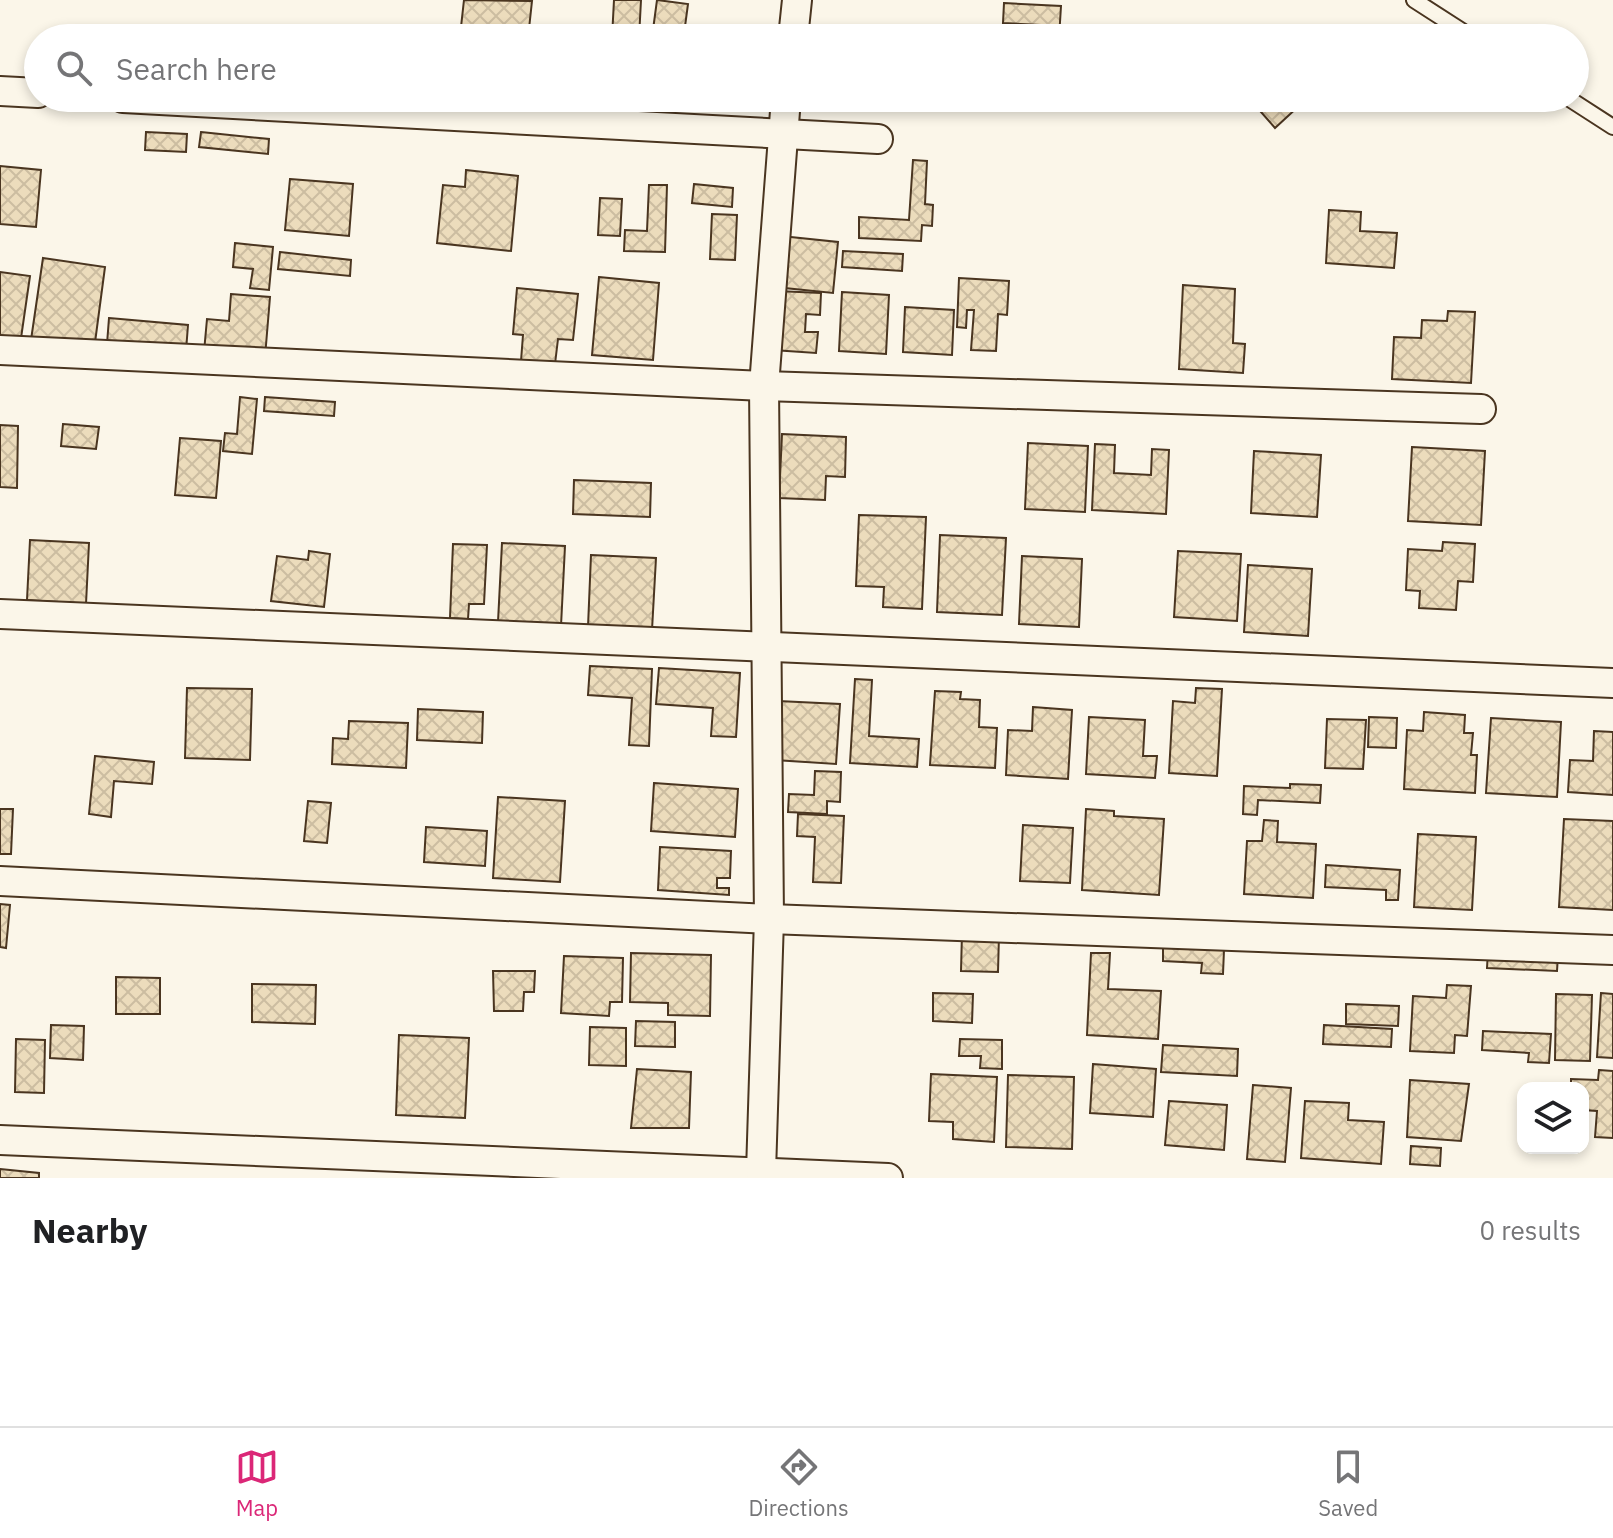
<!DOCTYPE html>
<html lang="en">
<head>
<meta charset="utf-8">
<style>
	:root { --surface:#fff; --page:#f2f2f2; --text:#202124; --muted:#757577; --line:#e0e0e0; --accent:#db2777 }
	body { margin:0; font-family:"IBM Plex Sans",sans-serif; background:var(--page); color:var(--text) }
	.controls { position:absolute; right:24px; bottom:24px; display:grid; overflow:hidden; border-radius:16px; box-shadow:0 4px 12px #0003 }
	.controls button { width:72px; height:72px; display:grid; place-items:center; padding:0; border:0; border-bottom:2px solid var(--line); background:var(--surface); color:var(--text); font:40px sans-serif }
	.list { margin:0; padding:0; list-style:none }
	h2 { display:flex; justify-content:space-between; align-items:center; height:104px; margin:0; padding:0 32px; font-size:34px }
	h2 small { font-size:26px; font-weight:400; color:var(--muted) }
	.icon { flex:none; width:44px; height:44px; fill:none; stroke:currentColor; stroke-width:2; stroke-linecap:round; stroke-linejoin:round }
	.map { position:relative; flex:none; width:1613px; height:1178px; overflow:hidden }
	.search { position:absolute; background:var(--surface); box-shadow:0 4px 12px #0003; left:24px; right:24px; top:24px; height:88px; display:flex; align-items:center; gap:20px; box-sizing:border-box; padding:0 28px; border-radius:44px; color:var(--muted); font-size:30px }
	.sheet { height:248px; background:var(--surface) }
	nav { display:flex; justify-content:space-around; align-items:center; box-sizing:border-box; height:112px; border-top:2px solid var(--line); background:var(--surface); font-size:22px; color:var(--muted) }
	nav a { display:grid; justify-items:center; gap:4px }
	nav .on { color:var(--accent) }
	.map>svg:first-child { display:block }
	.building { fill:url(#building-cross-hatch); stroke:#4a3520; stroke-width:2 }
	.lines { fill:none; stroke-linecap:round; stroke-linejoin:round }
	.lane-casing { stroke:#4a3520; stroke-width:18 }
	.street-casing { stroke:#4a3520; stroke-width:32 }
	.lane { stroke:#fbf6e9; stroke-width:14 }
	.street { stroke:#fbf6e9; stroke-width:28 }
</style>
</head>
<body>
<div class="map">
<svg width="1613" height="1178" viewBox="0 0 1613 1178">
	<defs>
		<pattern id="building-cross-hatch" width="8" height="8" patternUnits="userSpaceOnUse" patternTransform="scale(2)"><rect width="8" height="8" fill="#ecdcbc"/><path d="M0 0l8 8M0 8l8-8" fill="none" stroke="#ccbda1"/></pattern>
	</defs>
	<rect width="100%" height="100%" fill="#fbf6e9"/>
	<g class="building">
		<polygon points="464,0 532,1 528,38 470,38 471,29 461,27"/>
		<polygon points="614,0 641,0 639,38 612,38"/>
		<polygon points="657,0 688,4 684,34 653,30"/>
		<polygon points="1004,3 1061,6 1059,38 1039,38 1040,25 1003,23"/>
		<polygon points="930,31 987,34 986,38 930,38"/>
		<polygon points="1261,98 1293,98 1300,105 1275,128 1254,104"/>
		<polygon points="146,132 187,134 186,152 145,150"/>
		<polygon points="201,132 269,139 268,154 199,147"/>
		<polygon points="913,160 927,161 925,204 933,205 932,226 922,225 921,241 859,238 859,217 909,220"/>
		<polygon points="0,166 41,170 36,227 0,224"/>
		<polygon points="466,170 518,176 511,251 437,243 443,185 465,187"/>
		<polygon points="290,179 353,184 349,236 285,230"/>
		<polygon points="694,184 733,188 732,207 692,203"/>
		<polygon points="649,185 667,185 665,252 624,251 625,230 647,231"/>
		<polygon points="600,198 622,199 620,236 598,235"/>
		<polygon points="1329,210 1361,212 1360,231 1397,233 1394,268 1326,263"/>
		<polygon points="712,214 737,215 735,260 710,259"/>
		<polygon points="781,236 838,242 833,293 775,287"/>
		<polygon points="235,243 273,247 269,290 250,288 253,269 233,267"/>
		<polygon points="843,251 903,254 902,271 842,267"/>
		<polygon points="280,252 351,260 350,276 278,269"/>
		<polygon points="43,258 105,267 94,350 31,340"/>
		<polygon points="0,272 30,276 20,345 0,342"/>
		<polygon points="599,277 659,283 653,360 592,355"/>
		<polygon points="959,278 1009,281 1007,315 998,314 996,351 971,350 974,310 967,310 966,328 957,327"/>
		<polygon points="1183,285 1235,289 1233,343 1245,344 1243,373 1179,369"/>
		<polygon points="517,288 578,294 573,340 558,339 555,364 521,361 523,335 513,334"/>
		<polygon points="777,291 821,293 820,315 806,314 805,332 818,332 816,353 773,350"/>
		<polygon points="842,292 889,295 886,354 839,351"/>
		<polygon points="231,294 270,297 265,357 204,352 207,319 229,321"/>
		<polygon points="905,307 954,310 952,355 903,352"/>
		<polygon points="1448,311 1475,312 1471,383 1392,379 1394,337 1421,338 1422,320 1447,321"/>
		<polygon points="109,318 188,325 186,351 107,344"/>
		<polygon points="240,397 257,399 252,454 223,451 225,433 237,434"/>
		<polygon points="265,397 335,402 334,416 264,411"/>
		<polygon points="63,424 99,427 96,449 61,446"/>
		<polygon points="0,425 18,426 17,488 0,487"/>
		<polygon points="782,434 846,437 845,477 826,476 825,500 779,498"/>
		<polygon points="180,438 221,441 216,498 175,495"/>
		<polygon points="1028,443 1088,446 1085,512 1025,509"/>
		<polygon points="1095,444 1115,445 1114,473 1151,475 1152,449 1169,450 1166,514 1092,510"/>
		<polygon points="1412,447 1485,451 1481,525 1408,521"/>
		<polygon points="1254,451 1321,455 1317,517 1251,513"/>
		<polygon points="574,480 651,483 650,517 573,514"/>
		<polygon points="859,515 926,517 922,609 883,607 884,587 856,586"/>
		<polygon points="940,535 1006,538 1002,615 937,612"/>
		<polygon points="30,540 89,543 86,604 27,600"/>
		<polygon points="1443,542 1475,544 1473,582 1458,581 1456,610 1419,608 1420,591 1406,590 1408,549 1442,551"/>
		<polygon points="502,543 565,546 561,626 498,622"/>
		<polygon points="453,544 487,545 484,604 469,604 468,619 450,618"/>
		<polygon points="309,551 330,554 324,607 271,601 277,556 308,560"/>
		<polygon points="1178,551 1241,554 1237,621 1174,617"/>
		<polygon points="591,555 656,558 652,630 588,627"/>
		<polygon points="1022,556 1082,559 1079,627 1019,624"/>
		<polygon points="1248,565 1312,569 1308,636 1244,632"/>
		<polygon points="590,666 652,669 649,746 629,745 632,698 588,695"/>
		<polygon points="659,668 740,673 736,737 711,736 713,708 656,704"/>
		<polygon points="855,679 872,680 869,736 919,739 917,767 850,763"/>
		<polygon points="187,688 252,689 250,760 185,758"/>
		<polygon points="1196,688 1222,689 1217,776 1169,773 1173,701 1195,703"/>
		<polygon points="935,691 961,692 960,699 980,700 979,727 997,728 995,768 930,765"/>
		<polygon points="778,701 840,704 836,764 775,760"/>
		<polygon points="1033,707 1072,710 1068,779 1006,775 1008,730 1032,731"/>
		<polygon points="418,709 483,712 482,743 417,740"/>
		<polygon points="1424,712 1465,715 1464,733 1473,733 1471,755 1477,755 1475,793 1404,789 1407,730 1423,731"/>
		<polygon points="1089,717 1145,720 1143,756 1157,756 1155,778 1086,774"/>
		<polygon points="1369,717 1397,718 1396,748 1368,747"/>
		<polygon points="1491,718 1561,722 1557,797 1486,793"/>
		<polygon points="1327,719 1366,720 1363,769 1325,768"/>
		<polygon points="349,721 408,723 406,768 332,764 333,738 348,739"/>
		<polygon points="1594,731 1613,732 1613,795 1568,792 1570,760 1593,761"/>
		<polygon points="95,756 154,762 152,784 114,781 111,817 89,814"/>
		<polygon points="815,771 841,772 840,802 827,801 827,814 788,812 789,794 814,795"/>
		<polygon points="654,783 738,789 735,837 651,831"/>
		<polygon points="1290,784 1321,785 1320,803 1258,800 1257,815 1243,814 1244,786 1290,788"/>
		<polygon points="498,797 565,801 560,882 493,878"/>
		<polygon points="308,801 331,803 327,843 304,841"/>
		<polygon points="0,809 13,809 11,854 0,854"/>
		<polygon points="1086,809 1114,811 1114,816 1164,819 1159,895 1082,890"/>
		<polygon points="798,814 844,816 841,883 813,882 815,837 797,836"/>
		<polygon points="1564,819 1613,821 1613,910 1559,907"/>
		<polygon points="1264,820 1278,821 1277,842 1316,844 1313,898 1244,894 1247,841 1262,841"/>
		<polygon points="1023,825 1073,828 1070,883 1020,881"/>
		<polygon points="426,827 487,831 485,866 424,862"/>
		<polygon points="1418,834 1476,837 1472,910 1414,907"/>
		<polygon points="660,847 731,851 730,878 717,878 717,888 729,888 729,895 658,890"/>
		<polygon points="1326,865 1400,870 1398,900 1386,900 1386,890 1325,887"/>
		<polygon points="0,904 10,905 6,948 0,947"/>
		<polygon points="962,933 999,935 998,972 961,971"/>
		<polygon points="1163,946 1224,950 1223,974 1201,973 1202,963 1163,961"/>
		<polygon points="1488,951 1558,955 1557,971 1487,968"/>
		<polygon points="631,953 711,955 710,1016 668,1015 668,1003 630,1002"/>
		<polygon points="1091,953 1110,953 1108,989 1161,991 1158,1039 1087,1035"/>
		<polygon points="564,956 623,958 622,1002 610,1002 609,1016 561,1013"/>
		<polygon points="493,971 535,971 534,992 524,992 523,1011 494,1011"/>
		<polygon points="116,977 160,978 160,1014 116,1014"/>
		<polygon points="252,984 316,985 315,1024 252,1022"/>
		<polygon points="1447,985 1471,986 1467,1036 1455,1035 1454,1053 1410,1051 1413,996 1446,998"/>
		<polygon points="933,993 973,994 972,1023 933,1021"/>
		<polygon points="1601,993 1613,994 1613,1058 1597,1057"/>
		<polygon points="1556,994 1592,995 1590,1061 1555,1060"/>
		<polygon points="1346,1004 1399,1006 1398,1026 1346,1024"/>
		<polygon points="636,1021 675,1022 675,1047 635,1046"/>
		<polygon points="51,1025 84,1026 83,1060 50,1058"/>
		<polygon points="1324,1025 1392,1029 1391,1047 1323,1044"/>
		<polygon points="590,1027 626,1028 626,1066 589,1065"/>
		<polygon points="1483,1031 1551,1034 1549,1063 1528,1062 1529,1053 1482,1050"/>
		<polygon points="399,1035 469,1038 465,1118 396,1115"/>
		<polygon points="16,1039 45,1040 44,1093 15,1092"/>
		<polygon points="960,1039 1002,1040 1002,1069 980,1068 981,1056 959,1056"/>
		<polygon points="1163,1045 1238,1049 1237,1076 1161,1072"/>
		<polygon points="1093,1064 1156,1069 1153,1117 1090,1113"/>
		<polygon points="637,1069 691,1072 689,1128 631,1128"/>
		<polygon points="1599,1070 1613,1071 1613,1138 1595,1137 1597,1111 1583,1110 1583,1088 1571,1088 1571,1079 1598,1080"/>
		<polygon points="931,1074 997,1077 994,1142 953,1139 953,1122 929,1121"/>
		<polygon points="1008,1075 1074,1077 1072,1149 1006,1147"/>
		<polygon points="1410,1080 1469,1084 1461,1141 1407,1137"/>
		<polygon points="1253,1085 1291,1088 1285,1162 1247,1159"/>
		<polygon points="1169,1101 1227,1105 1224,1150 1165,1145"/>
		<polygon points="1305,1101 1349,1103 1348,1120 1384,1122 1381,1164 1301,1158"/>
		<polygon points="1411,1146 1441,1148 1440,1166 1410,1164"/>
		<polygon points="0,1169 39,1173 39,1178 0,1178"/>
	</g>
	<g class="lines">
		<g class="lane-casing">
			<g id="lane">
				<polyline points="1414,0 1473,38"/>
				<polyline points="1568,98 1613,127"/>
			</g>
		</g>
		<g class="street-casing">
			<g id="street">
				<polyline points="793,38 797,0"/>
				<polyline points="0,91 38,93"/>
				<polyline points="123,98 878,139"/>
				<polyline points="0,350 764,386 1481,409"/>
				<polyline points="0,614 1613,683"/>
				<polyline points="0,881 769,919 1613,950"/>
				<polyline points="0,1140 888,1178"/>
				<polyline points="761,1172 769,919 764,386 786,98"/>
			</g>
		</g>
		<use href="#lane" class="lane"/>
		<use href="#street" class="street"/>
	</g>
</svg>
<div class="controls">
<button><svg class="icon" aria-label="layers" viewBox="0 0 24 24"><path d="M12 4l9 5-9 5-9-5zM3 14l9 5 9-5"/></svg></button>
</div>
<div class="search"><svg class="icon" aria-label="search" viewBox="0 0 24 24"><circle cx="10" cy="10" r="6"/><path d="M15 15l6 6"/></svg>Search here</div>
</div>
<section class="sheet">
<h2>Nearby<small>0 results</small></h2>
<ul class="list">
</ul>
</section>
<nav>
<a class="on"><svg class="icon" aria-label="map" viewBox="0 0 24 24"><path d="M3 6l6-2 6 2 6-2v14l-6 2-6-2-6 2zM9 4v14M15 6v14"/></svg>Map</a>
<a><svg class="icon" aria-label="directions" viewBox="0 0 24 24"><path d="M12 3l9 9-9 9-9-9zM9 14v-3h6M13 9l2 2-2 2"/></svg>Directions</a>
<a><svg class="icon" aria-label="saved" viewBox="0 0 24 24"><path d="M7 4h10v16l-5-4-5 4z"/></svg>Saved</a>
</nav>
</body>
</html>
